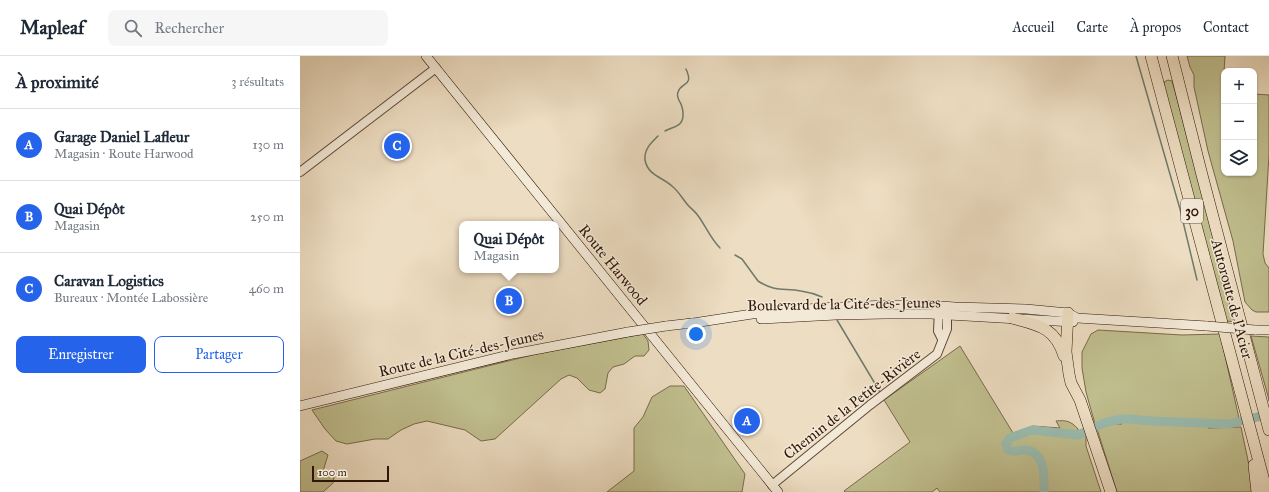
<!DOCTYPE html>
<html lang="fr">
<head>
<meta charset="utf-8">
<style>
	:root { --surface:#fff; --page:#f6f6f7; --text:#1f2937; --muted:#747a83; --line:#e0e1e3; --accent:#2563eb }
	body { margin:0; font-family:"IM FELL Great Primer",serif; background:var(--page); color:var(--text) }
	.controls { position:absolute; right:12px; top:12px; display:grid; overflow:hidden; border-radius:8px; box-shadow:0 1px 3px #0004 }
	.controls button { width:36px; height:36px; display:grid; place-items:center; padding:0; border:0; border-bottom:1px solid var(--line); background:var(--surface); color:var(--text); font:20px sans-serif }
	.scale { position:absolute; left:12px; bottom:10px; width:77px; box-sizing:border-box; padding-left:4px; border:2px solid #2f1607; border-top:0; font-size:11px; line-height:14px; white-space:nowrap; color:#2f1607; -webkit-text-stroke:3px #f3e9d7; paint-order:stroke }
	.you { position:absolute; left:396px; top:278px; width:14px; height:14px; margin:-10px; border:3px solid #fff; border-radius:50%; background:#1a73e8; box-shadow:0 0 0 6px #1a73e833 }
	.badge { display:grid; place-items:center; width:26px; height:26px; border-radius:50%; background:var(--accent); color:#fff; font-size:13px; font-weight:700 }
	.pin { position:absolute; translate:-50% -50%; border:2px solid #fff; box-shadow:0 1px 4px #0006 }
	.popup { position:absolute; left:159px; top:165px; width:100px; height:52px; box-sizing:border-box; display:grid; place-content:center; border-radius:8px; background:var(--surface); filter:drop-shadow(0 1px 3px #0005); font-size:13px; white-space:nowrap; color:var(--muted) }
	.popup b { font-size:15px; color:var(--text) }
	.popup::after { content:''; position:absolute; left:50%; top:100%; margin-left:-8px; border:8px solid transparent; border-top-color:var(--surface) }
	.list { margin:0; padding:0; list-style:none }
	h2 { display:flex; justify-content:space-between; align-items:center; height:52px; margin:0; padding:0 16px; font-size:17px }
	h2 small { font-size:13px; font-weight:400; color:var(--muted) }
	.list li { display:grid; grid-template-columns:26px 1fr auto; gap:12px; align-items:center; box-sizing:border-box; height:72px; padding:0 16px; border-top:1px solid var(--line) }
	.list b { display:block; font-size:15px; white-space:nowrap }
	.list p { margin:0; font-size:13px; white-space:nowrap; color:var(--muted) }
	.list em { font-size:13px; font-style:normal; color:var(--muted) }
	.actions { display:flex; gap:8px; padding:12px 16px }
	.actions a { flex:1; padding:9px 0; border:1px solid var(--accent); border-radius:8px; text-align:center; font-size:14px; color:var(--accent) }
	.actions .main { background:var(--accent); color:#fff }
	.icon { flex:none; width:22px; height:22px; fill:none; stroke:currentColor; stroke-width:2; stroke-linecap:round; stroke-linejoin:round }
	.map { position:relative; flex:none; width:969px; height:436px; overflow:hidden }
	header { display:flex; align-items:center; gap:24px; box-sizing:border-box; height:56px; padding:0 20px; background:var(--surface); border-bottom:1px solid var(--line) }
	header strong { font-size:19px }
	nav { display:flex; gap:22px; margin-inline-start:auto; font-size:14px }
	.search { width:280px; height:36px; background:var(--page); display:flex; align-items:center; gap:10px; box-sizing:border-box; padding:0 14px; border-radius:8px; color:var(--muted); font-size:15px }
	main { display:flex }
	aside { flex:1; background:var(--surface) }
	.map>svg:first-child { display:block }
	.green { fill:#c0be8e; stroke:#786a4a }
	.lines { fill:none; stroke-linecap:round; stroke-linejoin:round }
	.stream { stroke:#6f7a6c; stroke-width:1.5 }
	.river { stroke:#9abcaf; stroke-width:9 }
	.tertiary-casing { stroke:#5e4836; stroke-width:10 }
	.secondary-casing { stroke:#2f1607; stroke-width:10 }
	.motorway-casing { stroke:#2f1607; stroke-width:12 }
	.tertiary { stroke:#f3e9d7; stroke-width:8 }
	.secondary { stroke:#f3e9d7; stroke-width:9 }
	.motorway { stroke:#edddc2; stroke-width:11 }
	.secondary-bridge-casing { stroke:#2f1607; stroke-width:10; stroke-linecap:butt }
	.secondary-bridge { stroke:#f3e9d7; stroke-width:9 }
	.labels { text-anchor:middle; stroke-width:3; stroke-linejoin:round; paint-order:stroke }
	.shield { fill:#f3e9d7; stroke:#6a5545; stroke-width:1 }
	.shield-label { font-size:14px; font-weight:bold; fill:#2f1607 }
	.street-label { font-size:15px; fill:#2f1607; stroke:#f3e9d7 }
</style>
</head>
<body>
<header>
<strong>Mapleaf</strong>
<div class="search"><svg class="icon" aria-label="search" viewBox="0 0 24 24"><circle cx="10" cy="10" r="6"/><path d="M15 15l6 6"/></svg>Rechercher</div>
<nav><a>Accueil</a><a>Carte</a><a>À propos</a><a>Contact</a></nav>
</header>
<main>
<aside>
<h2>À proximité<small>3 résultats</small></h2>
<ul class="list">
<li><span class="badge">A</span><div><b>Garage Daniel Lafleur</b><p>Magasin · Route Harwood</p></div><em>130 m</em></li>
<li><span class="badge">B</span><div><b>Quai Dépôt</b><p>Magasin</p></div><em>250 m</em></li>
<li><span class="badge">C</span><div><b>Caravan Logistics</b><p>Bureaux · Montée Labossière</p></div><em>460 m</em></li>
</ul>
<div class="actions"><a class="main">Enregistrer</a><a>Partager</a></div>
</aside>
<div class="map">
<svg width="969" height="436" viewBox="0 0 969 436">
	<rect width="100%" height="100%" fill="#edddc2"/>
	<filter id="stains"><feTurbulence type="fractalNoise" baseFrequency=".005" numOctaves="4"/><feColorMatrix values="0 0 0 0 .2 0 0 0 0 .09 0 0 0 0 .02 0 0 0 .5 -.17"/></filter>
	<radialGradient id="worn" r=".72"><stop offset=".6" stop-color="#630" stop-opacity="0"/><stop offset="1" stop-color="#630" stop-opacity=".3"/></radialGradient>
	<g class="green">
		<polygon points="887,0 925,0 923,32 924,32 924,117 954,117 954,38 969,39 969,99 963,198 965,207 969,212 969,256 956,256 952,254 945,246 933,185 908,95 894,31 894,19 890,11"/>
		<polygon points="868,24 872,25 876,39 936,266 926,265 864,30 864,26"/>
		<polygon points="798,274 882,279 920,278 939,362 931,365 913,365 908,372 941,371 950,414 953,436 817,436 797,373 806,368 822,368 818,362 795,368 786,336 782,312 782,296 791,278"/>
		<polygon points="343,278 348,285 349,294 344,300 335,300 324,308 313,311 308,317 305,333 300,337 289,334 277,322 269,319 261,323 195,383 181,385 165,374 127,365 114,368 101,374 88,383 75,383 47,388 36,385 25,373 12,354 236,298"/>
		<polygon points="951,280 969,281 969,345 968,340"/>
		<path d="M660,290L713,377L733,370L760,372L756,365C766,364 771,365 778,373V381L786,378V390L801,436H640L637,432L632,436H545L544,435L610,386L584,344Z"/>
		<polygon points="370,330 384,330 445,418 442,436 307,436 334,415 334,372 343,361 352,341"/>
		<polygon points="22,395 28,399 23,415 34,421 33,427 23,436 0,436 0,405"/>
	</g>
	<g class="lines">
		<g class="stream">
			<polyline points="836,0 880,153 897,224"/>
			<path d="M365,75C375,70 384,70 383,57C383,54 382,51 381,48C379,44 376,41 378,36C382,25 394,31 386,13"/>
			<path d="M358,80C351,87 344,93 345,104C348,120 363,121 373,131C379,136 382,142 387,148C390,152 396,156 399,161C406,171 411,183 420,192"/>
			<path d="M435,199L442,203L458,225C475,236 483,232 501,235C508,236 515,238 522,241"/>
			<polyline points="537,264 580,336"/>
		</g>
		<path class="river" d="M744,436C744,420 746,394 723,394C717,394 713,397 708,394L706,388L710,382L732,374L778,379L804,367L821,363H829L852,365L929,368L969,358"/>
		<g class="tertiary-casing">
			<g id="tertiary">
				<polyline points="0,116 136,12"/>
				<polyline points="639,253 638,275 642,283"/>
				<polyline points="472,429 570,349 637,298 647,273 647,253"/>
			</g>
		</g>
		<g class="secondary-casing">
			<g id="secondary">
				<polyline points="126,0 478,436"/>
				<polyline points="461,263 536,259 585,258 631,258 773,266"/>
				<polyline points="387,268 452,258 519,252 588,249 627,249 655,251 726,253 768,257 777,262 907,270"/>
				<polyline points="366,270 392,267"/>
				<polyline points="955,274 969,274"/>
				<polyline points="0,350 213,298 328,276"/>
			</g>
		</g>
		<g class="motorway-casing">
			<g id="motorway">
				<polyline points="851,0 967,436"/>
				<polyline points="872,0 902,119 969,374"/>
				<polyline points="768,257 766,296 769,318 771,327 780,344 811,436"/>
				<path d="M712,262C738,269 755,271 764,300"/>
				<polyline points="954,409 957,436"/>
			</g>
		</g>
		<use href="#tertiary" class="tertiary"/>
		<use href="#secondary" class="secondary"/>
		<use href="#motorway" class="motorway"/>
		<g class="secondary-bridge-casing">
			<g id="secondary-bridge">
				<polyline points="907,270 955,274"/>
				<polyline points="328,276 366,270"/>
			</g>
		</g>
		<use href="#secondary-bridge" class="secondary-bridge"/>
	</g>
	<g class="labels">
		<rect class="shield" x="881" y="143" width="22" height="24" rx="3"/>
		<g class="shield-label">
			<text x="892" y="160">30</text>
		</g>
		<g class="street-label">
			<text transform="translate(313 209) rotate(51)" y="5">Route Harwood</text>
			<text transform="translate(932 243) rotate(75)" y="5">Autoroute de l'Acier</text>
			<text transform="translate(544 248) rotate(-1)" y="5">Boulevard de la Cité-des-Jeunes</text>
			<text transform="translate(161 297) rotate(-13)" y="5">Route de la Cité-des-Jeunes</text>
			<text transform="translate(552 348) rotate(-38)" y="5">Chemin de la Petite-Rivière</text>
		</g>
	</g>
	<rect width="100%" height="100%" filter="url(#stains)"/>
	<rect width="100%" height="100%" fill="url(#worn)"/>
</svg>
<div class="controls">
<button>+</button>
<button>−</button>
<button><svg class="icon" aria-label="layers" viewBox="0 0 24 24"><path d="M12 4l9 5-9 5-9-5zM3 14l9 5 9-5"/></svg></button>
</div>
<div class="scale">100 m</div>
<div class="you"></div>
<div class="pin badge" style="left:447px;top:365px">A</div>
<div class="pin badge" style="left:209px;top:245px">B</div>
<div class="popup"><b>Quai Dépôt</b>Magasin</div>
<div class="pin badge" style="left:97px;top:90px">C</div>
</div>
</main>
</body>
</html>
